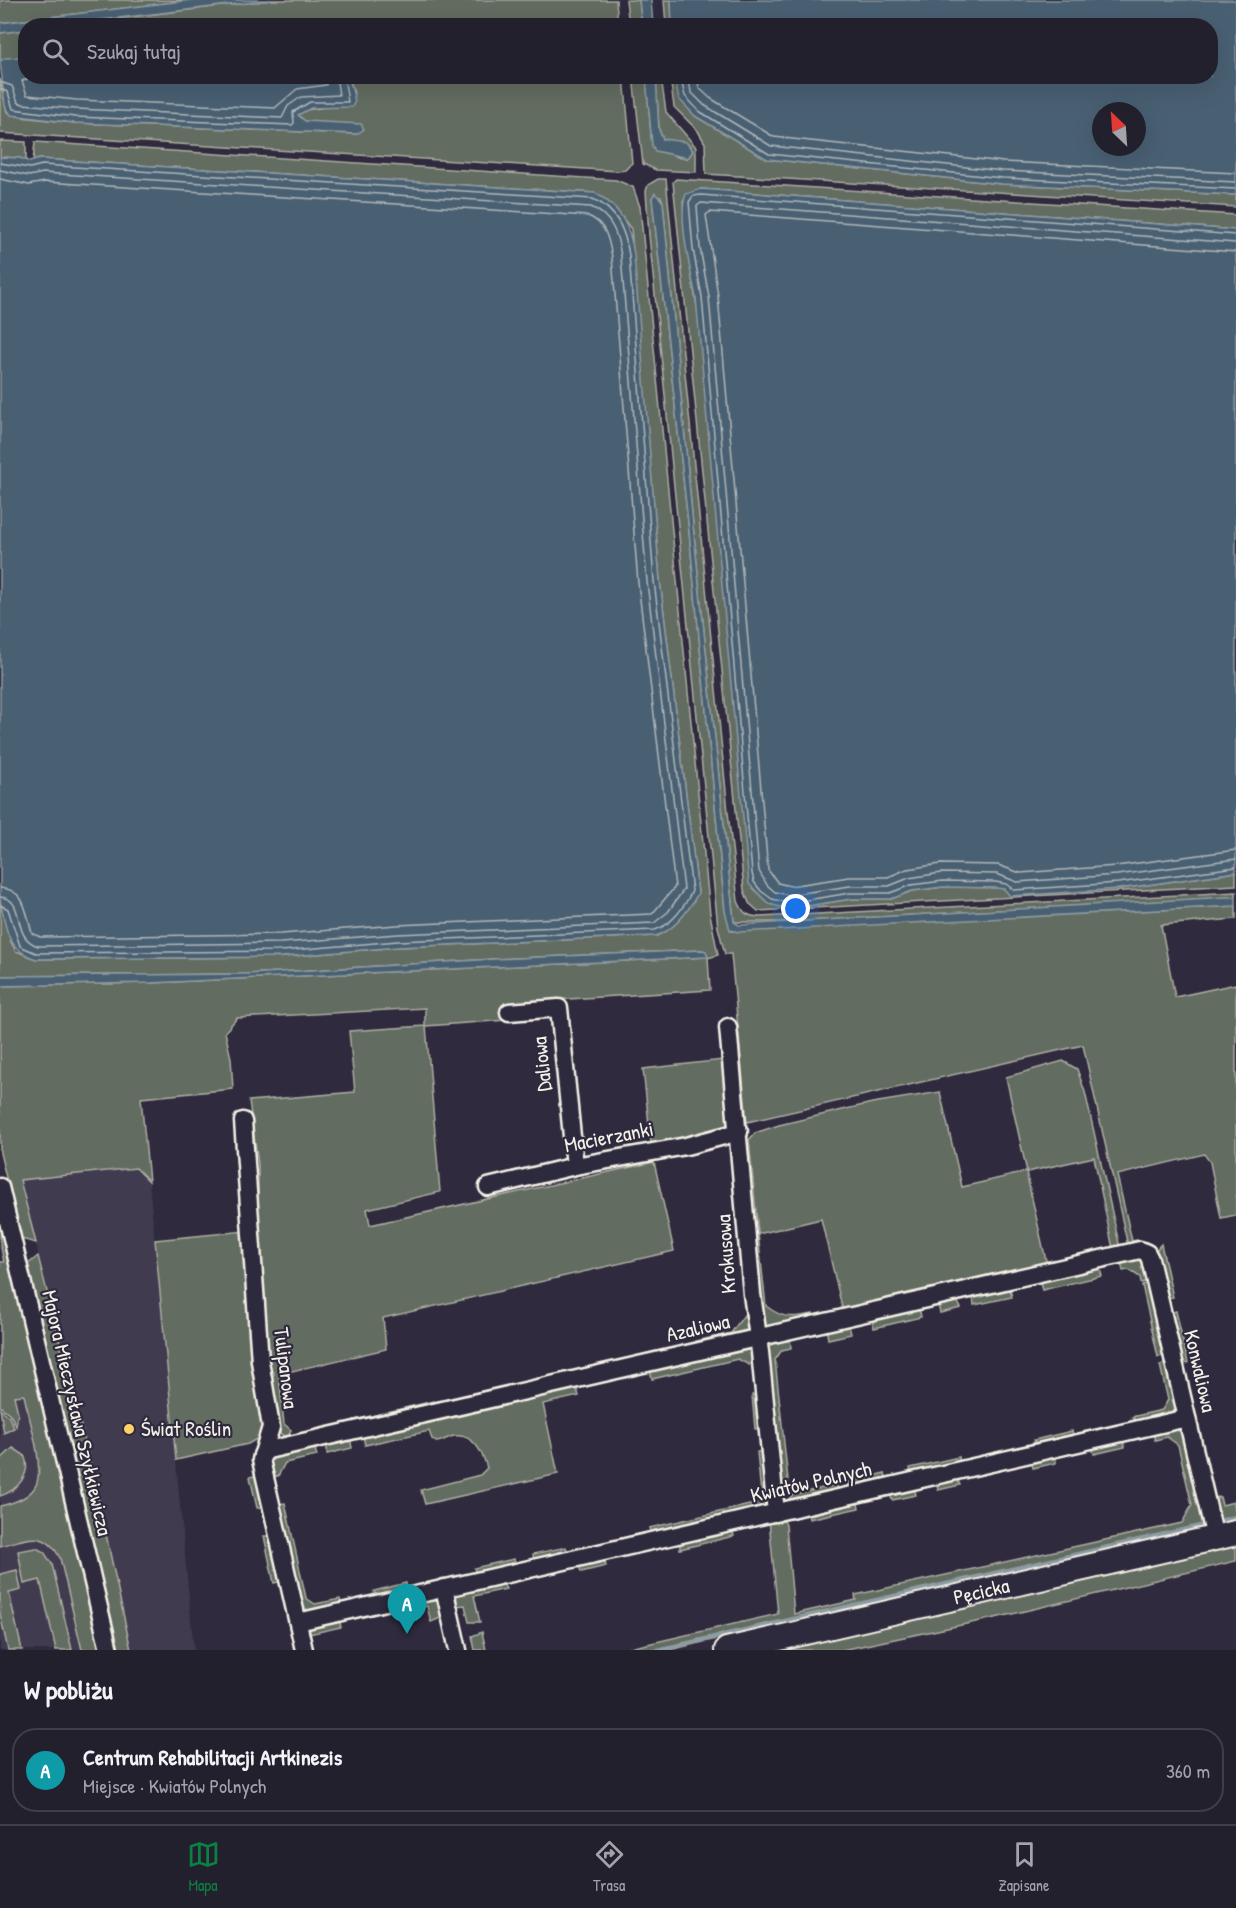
<!DOCTYPE html>
<html lang="pl">
<head>
<meta charset="utf-8">
<style>
	:root { --surface:#23202e; --page:#2b2836; --text:#f1f3f6; --muted:#a3a3aa; --line:#403e4a; --accent:#0b8043 }
	body { margin:0; font-family:"Patrick Hand",sans-serif; background:var(--page); color:var(--text) }
	.compass { position:absolute; left:1092px; top:102px; width:54px; height:54px; border-radius:50%; background:var(--surface); box-shadow:0 6px 24px #0002; rotate:335deg }
	.you { position:absolute; left:796px; top:909px; width:21px; height:21px; margin:-15px; border:4px solid #fff; border-radius:50%; background:#1a73e8; box-shadow:0 0 0 9px #1a73e833 }
	.badge { display:grid; place-items:center; width:39px; height:39px; border-radius:50%; background:var(--accent); color:#fff; font-size:20px; font-weight:700 }
	.pin { position:absolute; translate:-50% -50px; filter:drop-shadow(0 2px 3px #0008) }
	.pin::after { content:''; position:absolute; top:32px; width:21px; height:18px; background:inherit; clip-path:polygon(0 0,100% 0,50% 100%) }
	.list { margin:0; padding:0; list-style:none }
	h2 { display:flex; justify-content:space-between; align-items:center; height:78px; margin:0; padding:0 24px; font-size:26px }
	h2 small { font-size:20px; font-weight:400; color:var(--muted) }
	.list li { display:grid; grid-template-columns:39px 1fr auto; gap:18px; align-items:center; box-sizing:border-box; height:84px; margin:0 12px 12px; padding:0 12px; border:2px solid var(--line); border-radius:24px }
	.list b { display:block; font-size:22px; white-space:nowrap }
	.list p { margin:0; font-size:20px; white-space:nowrap; color:var(--muted) }
	.list em { font-size:20px; font-style:normal; color:var(--muted) }
	.icon { flex:none; width:33px; height:33px; fill:none; stroke:currentColor; stroke-width:2; stroke-linecap:round; stroke-linejoin:round }
	.map { position:relative; flex:none; width:1236px; height:1650px; overflow:hidden }
	.search { position:absolute; background:var(--surface); box-shadow:0 6px 24px #0002; left:18px; right:18px; top:18px; height:66px; display:flex; align-items:center; gap:15px; box-sizing:border-box; padding:0 21px; border-radius:24px; color:var(--muted); font-size:22px }
	.sheet { height:174px; background:var(--surface) }
	nav { display:flex; justify-content:space-around; align-items:center; box-sizing:border-box; height:84px; border-top:2px solid var(--line); background:var(--surface); font-size:16px; color:var(--muted) }
	nav a { display:grid; justify-items:center; gap:3px }
	nav .on { color:var(--accent) }
	.map>svg:first-child { display:block }
	.built { fill:#413a50 }
	.green { fill:#636c60; stroke:#acaea4; stroke-width:1.5 }
	.water { fill:#496173; stroke:#8d9ba2; stroke-width:1.5; fill-rule:evenodd }
	.lines { fill:none; stroke-linecap:round; stroke-linejoin:round }
	.shore { stroke:#b0b7b9; stroke-width:1.5 }
	.stream { stroke:#8d9ba2; stroke-width:4.5 }
	.street-casing { stroke:#f4f1e8; stroke-width:21 }
	.secondary-casing { stroke:#f4f1e8; stroke-width:28 }
	.street { stroke:#2f2a3d; stroke-width:16 }
	.secondary { stroke:#2f2a3d; stroke-width:24 }
	.poi-dot { fill:#ffd166; stroke:#2f2a3d; stroke-width:2 }
	.labels { text-anchor:middle; stroke-width:4.5; stroke-linejoin:round; paint-order:stroke }
	.street-label { font-size:21px; fill:#f4f1e8; stroke:#2f2a3d }
	.poi-label { font-size:21px; fill:#f4f1e8; stroke:#2f2a3d; text-anchor:start }
</style>
</head>
<body>
<div class="map">
<svg width="1236" height="1650" viewBox="0 0 1236 1650">
	<rect width="100%" height="100%" fill="#2f2a3d"/>
	<filter id="ink" filterUnits="userSpaceOnUse"><feTurbulence type="fractalNoise" baseFrequency=".0167" numOctaves="2"/><feDisplacementMap in="SourceGraphic" scale="12" xChannelSelector="R" yChannelSelector="G"/><feConvolveMatrix kernelMatrix="1 2 1 2 8 2 1 2 1" color-interpolation-filters="sRGB"/></filter>
	<g filter="url(#ink)">
		<g class="built">
			<polygon points="136,1168 149,1181 194,1650 131,1650 93,1474 20,1180"/>
			<polygon points="0,1262 4,1262 94,1650 0,1650"/>
		</g>
		<g class="green">
			<polygon points="191,0 0,23 0,1 5,0"/>
			<path d="M272,0H616L618,25L334,26C323,14 311,20 298,26H58Z"/>
			<polygon points="626,0 639,0 642,25 629,25"/>
			<polygon points="664,0 671,0 672,25 666,25"/>
			<polygon points="25,30 25,57 0,61 0,33"/>
			<polygon points="349,77 624,77 632,163 625,170 618,171 0,133 0,79 7,112 21,117 75,123 357,134 305,121 298,115 305,110 321,108 354,93"/>
			<polygon points="633,77 646,77 652,145 680,158 688,158 693,151 689,145 663,139 659,130 656,77 661,77 666,112 696,147 696,172 656,170 643,164"/>
			<polygon points="670,77 674,77 675,83 695,116 767,159 1002,184 1236,195 1236,207 706,174 705,143 698,131 674,107"/>
			<polygon points="0,141 26,142 26,162 20,158 0,157"/>
			<path d="M35,142L616,180L633,187L640,207L710,914L718,955L708,958L710,990L506,1003L507,1020L426,1026L440,1192L367,1209L370,1225L654,1162L674,1251L383,1318L386,1349L279,1374L284,1424L291,1430L288,1437C267,1434 269,1389 274,1373L264,1367L258,1249V1164L249,1101L355,1092L349,1031L425,1026V1008L237,1018L225,1032L231,1058L233,1089L141,1098L149,1181L136,1168L20,1180L36,1243L21,1239L0,1153V986L151,983L708,957L702,950L494,959L247,974L0,976V899L11,942L16,951L36,959L282,957L398,947L656,936C676,929 689,910 698,893L660,581L631,229L615,208L595,193L40,159L33,162Z"/>
			<path d="M658,179H666L728,812L738,901C743,913 746,916 760,917L1236,892V897L789,922H734L693,525L663,202L661,197L652,198L689,531L725,911L732,931L1236,906V919L1161,925L1175,997L1236,984V1215L1221,1218L1210,1162L1204,1154L1117,1175L1132,1241L1137,1240L1138,1244L1128,1246L1083,1045L747,1122L731,954H725L718,927L649,235L646,191L648,185Z"/>
			<polygon points="676,179 1236,215 1236,230 701,189 683,201 687,250 803,907 851,899 891,899 912,891 943,887 1119,889 1236,872 1236,885 758,911 749,903 744,890 673,182"/>
			<polygon points="723,1060 730,1131 693,1140 651,1143 643,1069"/>
			<polygon points="1063,1061 1077,1069 1085,1092 1120,1248 1113,1249 1094,1157 1027,1172 1006,1077"/>
			<path d="M940,1092L962,1187L1026,1172L1047,1265L843,1311L821,1219L758,1234L766,1306C783,1319 792,1318 813,1314V1318L769,1328L761,1322L753,1235L758,1233L749,1140L755,1133L779,1125L872,1103Z"/>
			<path d="M0,1215L102,1650H82L60,1558C45,1528 26,1539 0,1546V1506C13,1503 30,1498 36,1485C45,1465 28,1416 24,1395L14,1396L18,1413L16,1426L10,1414L0,1406V1262H4L0,1243Z"/>
			<polygon points="246,1231 267,1433 248,1444 176,1460 155,1240"/>
			<polygon points="1161,1244 1173,1297 1166,1298 1155,1251"/>
			<polygon points="38,1256 93,1474 131,1650 116,1650 27,1265"/>
			<polygon points="1137,1258 1142,1260 1149,1281 1141,1283 1140,1277 1129,1270 1123,1271 1121,1262"/>
			<polygon points="1099,1267 1102,1276 1042,1290 1039,1280"/>
			<polygon points="1150,1283 1166,1355 1158,1357 1142,1285"/>
			<polygon points="1009,1286 1012,1297 974,1305 973,1297"/>
			<polygon points="956,1299 961,1308 940,1313 938,1305"/>
			<polygon points="919,1307 921,1317 874,1328 872,1318"/>
			<polygon points="747,1311 749,1328 744,1334 697,1345 696,1341 731,1333"/>
			<polygon points="1176,1311 1188,1363 1182,1364 1170,1313"/>
			<polygon points="849,1325 851,1334 828,1339 826,1328"/>
			<polygon points="790,1337 791,1348 782,1350 775,1360 789,1489 784,1495 781,1490 767,1346 772,1342"/>
			<polygon points="747,1349 754,1356 749,1365 738,1359 652,1379 650,1369"/>
			<polygon points="1168,1363 1176,1410 1139,1423 1132,1417 1162,1410 1168,1400 1160,1365"/>
			<path d="M576,1386L579,1396L543,1404L558,1474L425,1504L421,1490L480,1475L487,1468C483,1453 473,1433 454,1436C447,1437 443,1442 436,1442L432,1439L429,1431L365,1445L363,1435Z"/>
			<polygon points="752,1395 758,1395 761,1428 755,1429"/>
			<polygon points="434,1401 435,1405 356,1423 354,1420"/>
			<polygon points="0,1409 9,1417 14,1428 4,1433"/>
			<polygon points="1175,1428 1183,1434 1205,1523 1203,1527 669,1650 621,1650 778,1614 769,1520 782,1517 786,1525 794,1614 856,1600 855,1595 1182,1523 1192,1505 1178,1445 1167,1437 1155,1440 1153,1433"/>
			<polygon points="1072,1431 1074,1437 1037,1446 1034,1440"/>
			<polygon points="350,1438 352,1448 327,1454 327,1443"/>
			<polygon points="1123,1439 1125,1447 1094,1454 1092,1447"/>
			<polygon points="314,1446 317,1456 285,1463 278,1476 272,1477 270,1463 275,1456"/>
			<path d="M13,1448L24,1455C33,1473 17,1491 0,1496V1460Z"/>
			<polygon points="763,1451 768,1493 761,1494 757,1452"/>
			<polygon points="1056,1455 1056,1463 1033,1468 1032,1461"/>
			<polygon points="959,1457 960,1463 911,1475 910,1468"/>
			<polygon points="885,1473 887,1480 849,1489 848,1482"/>
			<polygon points="258,1475 265,1507 257,1508 250,1477"/>
			<polygon points="957,1478 960,1485 938,1490 936,1482"/>
			<polygon points="836,1485 840,1491 796,1500 789,1499 794,1492 796,1494"/>
			<polygon points="914,1487 916,1495 892,1500 890,1493"/>
			<polygon points="759,1496 768,1496 764,1507 651,1534 649,1528 754,1504"/>
			<polygon points="1220,1497 1222,1505 1234,1502 1236,1520 1222,1523 1217,1518 1212,1498"/>
			<polygon points="857,1500 859,1508 809,1519 808,1514"/>
			<polygon points="285,1503 306,1598 315,1604 340,1599 342,1605 311,1612 302,1606 278,1504"/>
			<polygon points="732,1529 734,1536 680,1549 680,1541"/>
			<polygon points="264,1536 272,1536 282,1581 274,1583"/>
			<polygon points="1236,1541 1236,1561 995,1618 842,1650 759,1650"/>
			<polygon points="566,1547 568,1553 534,1561 533,1554"/>
			<polygon points="36,1548 44,1552 52,1564 72,1650 56,1650 40,1580 24,1584 18,1551"/>
			<polygon points="604,1558 606,1566 581,1572 579,1564"/>
			<polygon points="514,1559 516,1565 476,1574 474,1568"/>
			<polygon points="17,1570 21,1590 9,1593 22,1650 8,1650 0,1614 0,1574"/>
			<polygon points="502,1582 506,1589 474,1596 480,1622 469,1622 465,1605 456,1606 457,1594"/>
			<polygon points="406,1583 407,1590 375,1597 374,1591"/>
			<polygon points="431,1598 439,1603 443,1617 431,1622 427,1606 418,1608 416,1601"/>
			<polygon points="339,1619 341,1627 309,1634 312,1645 308,1645 308,1631 314,1625"/>
			<polygon points="482,1632 486,1650 475,1650 472,1636"/>
		</g>
		<g class="water">
			<polygon points="191,0 272,0 58,25 26,26 25,30 0,33 0,23"/>
			<polygon points="639,0 651,0 653,25 642,25"/>
			<path d="M671,0H1236V195L1002,184L767,159L695,116L679,99L674,76H1210V26H672ZM1101,111H1137V147H1101Z"/>
			<polygon points="319,18 326,19 334,25 298,25"/>
			<polygon points="25,57 26,76 349,77 355,101 352,107 311,108 298,115 305,121 361,124 364,129 357,134 75,123 11,115 5,106 0,61 5,58"/>
			<polygon points="646,77 656,77 659,130 663,139 686,142 693,151 688,158 655,151 652,145"/>
			<path d="M0,157L20,158L30,162L39,159L595,193C621,207 630,226 634,254L660,581L698,893C689,910 676,929 656,936L398,947L282,957L36,959C5,949 6,927 0,899Z"/>
			<path d="M701,189L1236,230V872L1119,889L1010,896L1004,889L996,888L943,887L912,891L891,899H851L788,909L769,904L749,884L696,298C691,273 677,216 686,194Z"/>
			<polygon points="655,193 663,202 693,525 734,922 739,925 789,922 1227,897 1236,897 1236,906 739,932 730,930 725,911 689,531 652,198"/>
			<polygon points="702,950 706,951 708,957 151,983 0,986 0,976 247,974 494,959"/>
		</g>
		<g class="lines">
			<g class="shore">
				<polyline points="35,76 22,81 27,95 77,100 275,108 297,89 326,85 327,76"/>
				<polyline points="680,76 685,96 699,111 769,154 1003,178 1236,189"/>
				<polyline points="688,76 691,92 704,105 771,146 1003,171 1236,182"/>
				<polyline points="697,76 699,88 710,98 774,137 1004,162 1236,173"/>
				<polyline points="0,82 12,86 18,102 23,104 76,109 282,118 288,106 301,97 339,95 336,76"/>
				<polyline points="0,89 8,92 13,109 75,117 292,125 294,123 293,112 310,102 348,102 344,76"/>
				<path d="M0,163L30,168L42,165L593,199C617,210 625,230 629,255L654,581L692,891C685,906 672,925 655,930L398,941L281,951L36,953L20,946L8,909L0,905"/>
				<path d="M0,170L29,176L43,173L591,207C612,216 618,235 621,256L647,582L684,889L668,912L654,923L398,934L281,943L38,946C9,937 28,899 0,897"/>
				<path d="M0,179L29,185L45,182L588,216C606,223 609,240 612,257L638,583L675,887L652,914L397,925L281,934L40,937L32,933C26,914 26,889 0,888"/>
				<polyline points="1236,235 701,195 693,196 689,202 693,249 702,297 752,873 754,882 761,891 772,899 789,903 850,893 890,893 911,885 943,881 996,882 1006,884 1014,890 1118,883 1236,867"/>
				<polyline points="1236,243 701,203 697,206 700,248 709,297 759,871 767,885 775,892 789,895 850,886 889,886 909,878 941,873 997,874 1017,882 1117,875 1236,859"/>
				<polyline points="1236,252 710,212 706,215 718,296 768,870 778,883 790,886 849,877 888,877 907,869 940,864 998,865 1020,873 1116,866 1236,850"/>
			</g>
			<g class="stream">
				<polyline points="1223,1520 1236,1517"/>
				<polyline points="658,1650 1200,1526"/>
			</g>
			<g class="street-casing">
				<g id="street">
					<polyline points="509,1012 559,1008 575,1166"/>
					<polyline points="728,1027 752,1294 760,1352 776,1513"/>
					<polyline points="243,1121 260,1361 271,1427 261,1460 304,1650"/>
					<polyline points="0,1187 109,1650"/>
					<polyline points="488,1187 575,1166 686,1146 739,1132"/>
					<polyline points="262,1455 268,1450 1140,1250 1147,1253 1150,1259 1215,1538"/>
					<polyline points="444,1588 458,1650"/>
					<polyline points="298,1622 1187,1418"/>
				</g>
			</g>
			<g class="secondary-casing">
				<g id="secondary">
					<path id="s1" d="M727,1650L1236,1533"/>
				</g>
			</g>
			<use href="#street" class="street"/>
			<use href="#secondary" class="secondary"/>
		</g>
	</g>
	<circle class="poi-dot" cx="129" cy="1429" r="6"/>
	<g class="labels">
		<g class="street-label">
			<text transform="translate(542 1064) rotate(-96)" y="7">Daliowa</text>
			<text transform="translate(609 1137) rotate(-11)" y="7">Macierzanki</text>
			<text transform="translate(726 1254) rotate(-94)" y="7">Krokusowa</text>
			<text transform="translate(698 1328) rotate(-13)" y="7">Azaliowa</text>
			<text transform="translate(286 1368) rotate(83)" y="7">Tulipanowa</text>
			<text transform="translate(1200 1371) rotate(77)" y="7">Konwaliowa</text>
			<text transform="translate(77 1413) rotate(77)" y="7">Majora Mieczysława Szyłkiewicza</text>
			<text transform="translate(811 1482) rotate(-13)" y="7">Kwiatów Polnych</text>
			<text dy="7" stroke="none"><textPath href="#s1" startOffset="261">Pęcicka</textPath></text>
		</g>
		<g class="poi-label">
			<text x="141" y="1436">Świat Roślin</text>
		</g>
	</g>
</svg>
<svg class="compass" viewBox="-18 -18 36 36"><path d="M0-13l5 13h-10z" fill="#e53935"/><path d="M0 13l5-13h-10z" fill="#a3a3aa"/></svg>
<div class="you"></div>
<div class="pin badge" style="left:407px;top:1634px;background:#0f9aa8">A</div>
<div class="search"><svg class="icon" aria-label="search" viewBox="0 0 24 24"><circle cx="10" cy="10" r="6"/><path d="M15 15l6 6"/></svg>Szukaj tutaj</div>
</div>
<section class="sheet">
<h2>W pobliżu<small></small></h2>
<ul class="list">
<li><span class="badge" style="background:#0f9aa8">A</span><div><b>Centrum Rehabilitacji Artkinezis</b><p>Miejsce · Kwiatów Polnych</p></div><em>360 m</em></li>
</ul>
</section>
<nav>
<a class="on"><svg class="icon" aria-label="map" viewBox="0 0 24 24"><path d="M3 6l6-2 6 2 6-2v14l-6 2-6-2-6 2zM9 4v14M15 6v14"/></svg>Mapa</a>
<a><svg class="icon" aria-label="directions" viewBox="0 0 24 24"><path d="M12 3l9 9-9 9-9-9zM9 14v-3h6M13 9l2 2-2 2"/></svg>Trasa</a>
<a><svg class="icon" aria-label="saved" viewBox="0 0 24 24"><path d="M7 4h10v16l-5-4-5 4z"/></svg>Zapisane</a>
</nav>
</body>
</html>
